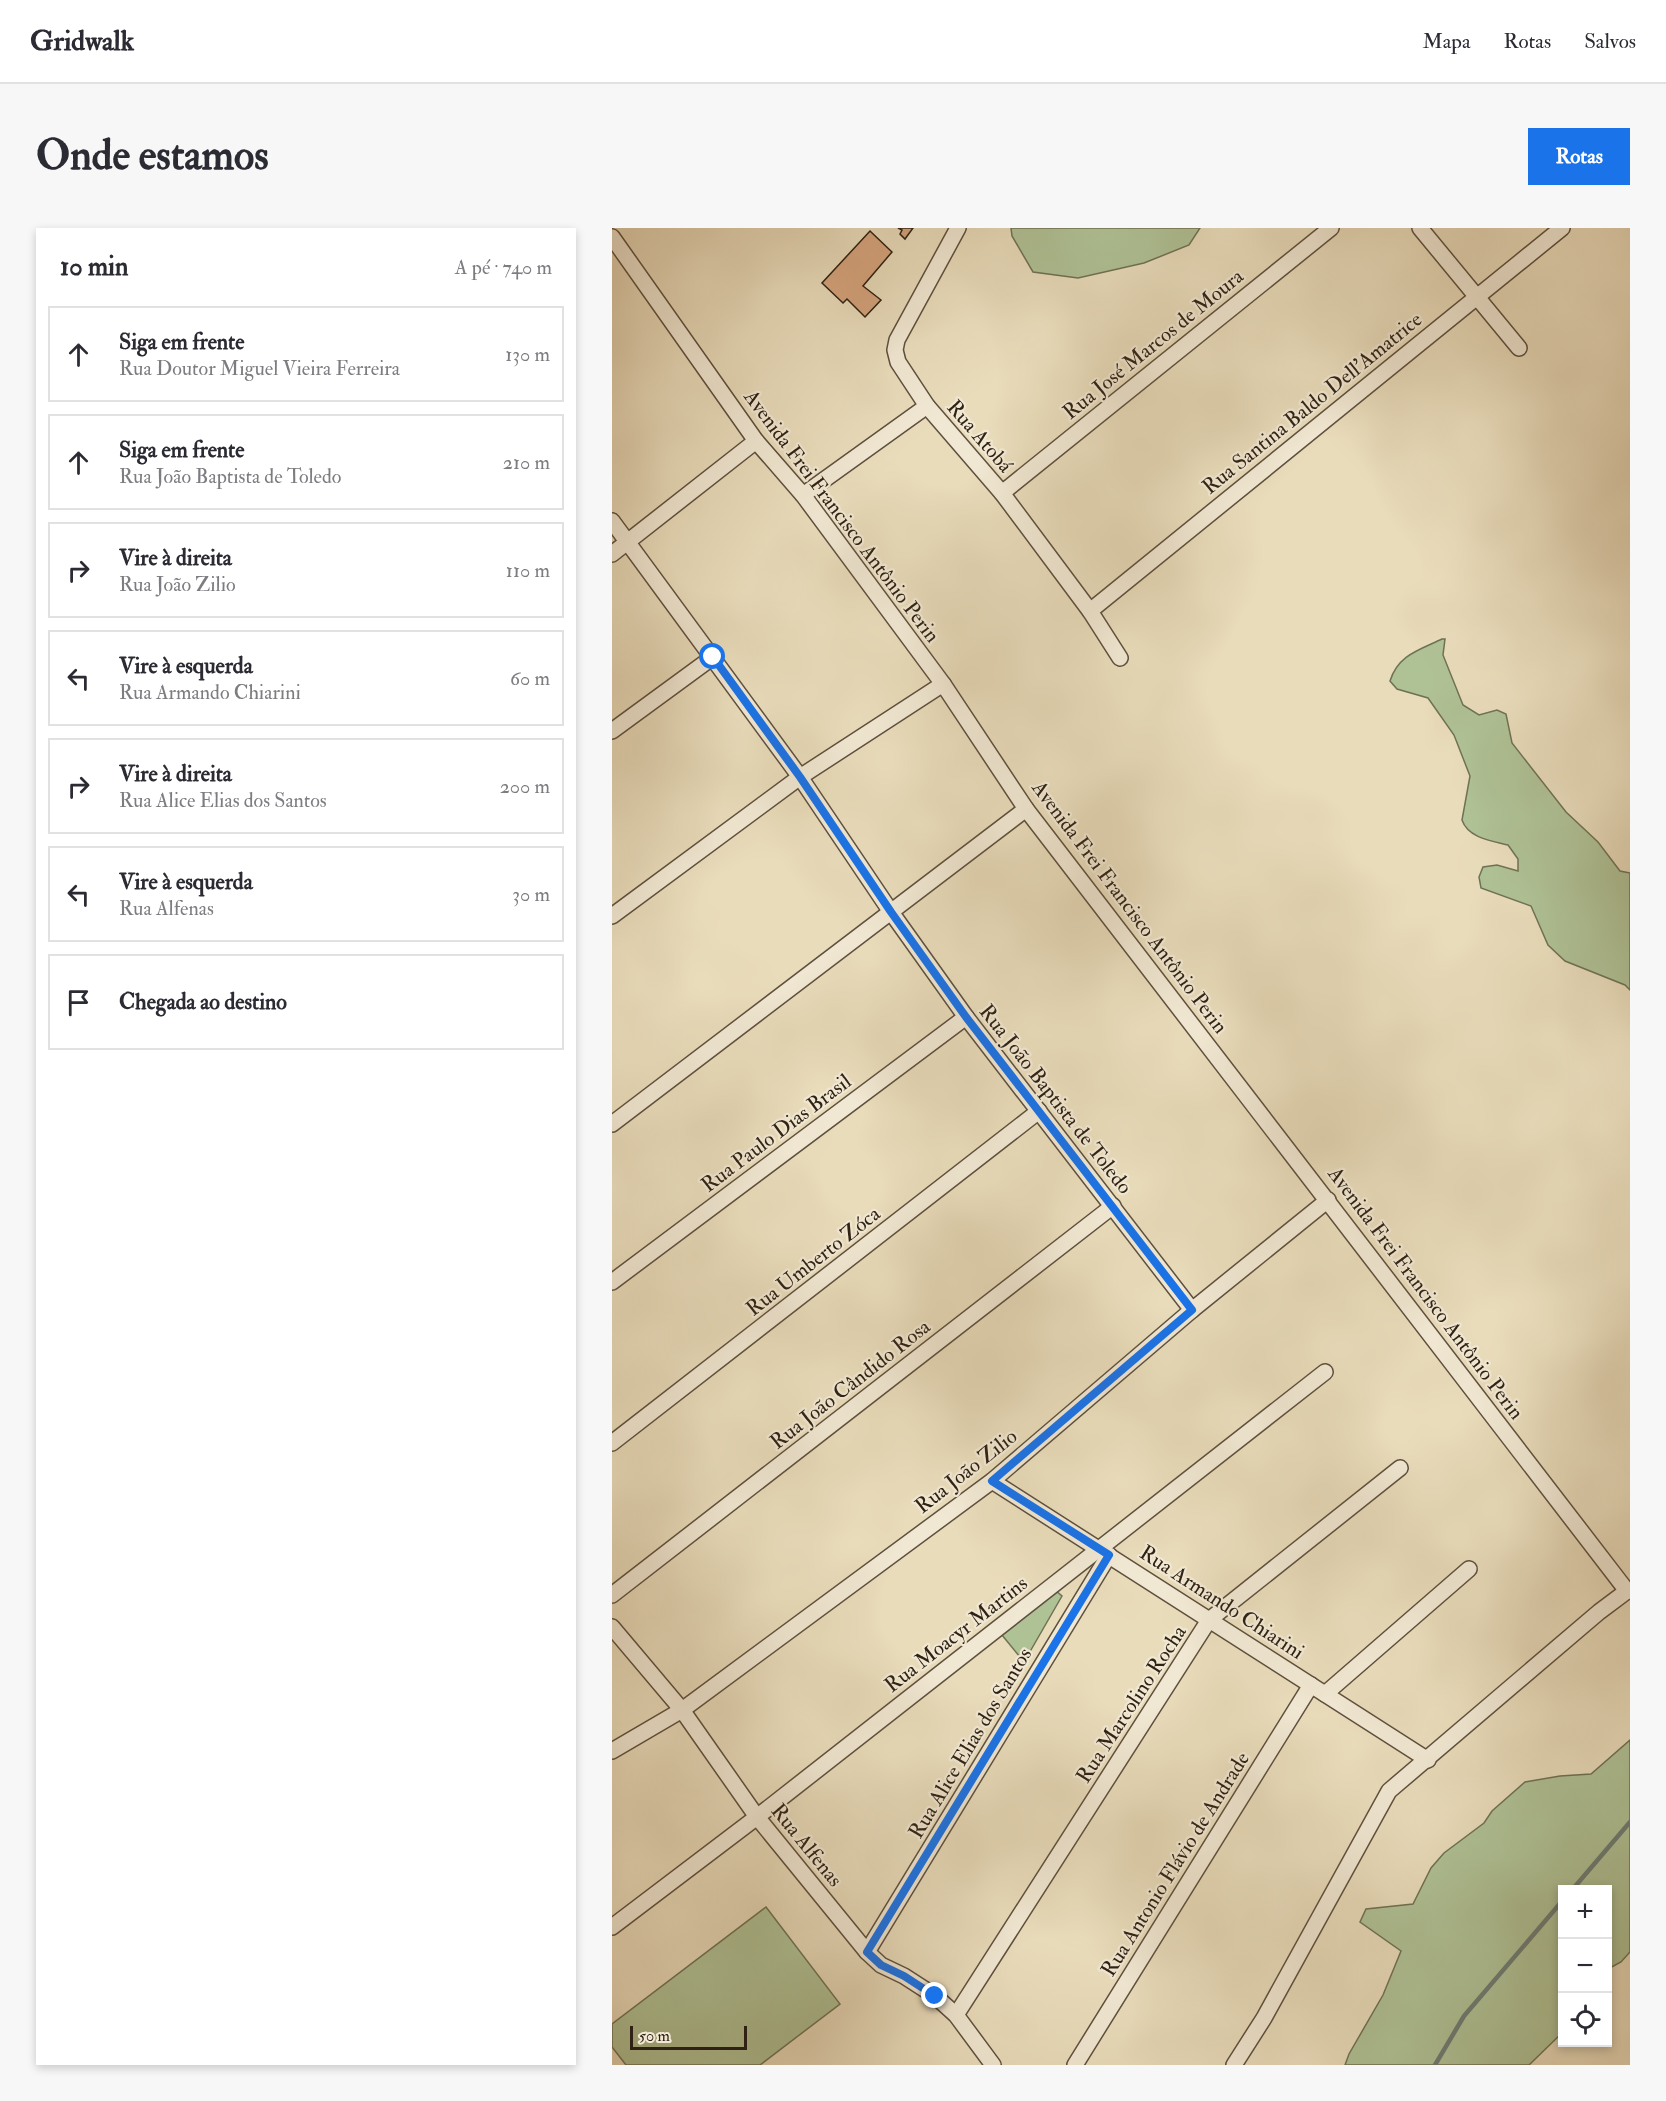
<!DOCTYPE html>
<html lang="pt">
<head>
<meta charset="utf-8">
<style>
	:root { --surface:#fff; --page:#f7f7f7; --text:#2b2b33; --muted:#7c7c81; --line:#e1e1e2; --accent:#1a73e8 }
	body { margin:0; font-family:"IM FELL Double Pica",serif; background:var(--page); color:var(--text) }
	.controls { position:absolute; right:18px; bottom:18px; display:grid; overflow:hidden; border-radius:0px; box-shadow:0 3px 9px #0003 }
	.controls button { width:54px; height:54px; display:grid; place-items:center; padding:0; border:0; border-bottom:2px solid var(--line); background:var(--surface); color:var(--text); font:30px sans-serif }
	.scale { position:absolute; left:18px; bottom:15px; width:117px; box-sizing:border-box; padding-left:6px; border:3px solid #2f2214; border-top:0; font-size:16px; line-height:21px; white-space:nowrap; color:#2f2214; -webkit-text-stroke:4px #f1e8d3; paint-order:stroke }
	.stop { position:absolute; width:18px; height:18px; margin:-14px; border:4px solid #1a73e8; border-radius:50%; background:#fff }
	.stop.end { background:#1a73e8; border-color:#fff; box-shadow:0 2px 6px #0008 }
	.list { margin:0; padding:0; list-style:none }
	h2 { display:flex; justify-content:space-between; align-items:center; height:78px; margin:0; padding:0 24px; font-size:26px }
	h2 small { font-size:20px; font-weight:400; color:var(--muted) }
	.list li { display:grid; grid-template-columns:39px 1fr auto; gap:18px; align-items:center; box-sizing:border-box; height:96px; margin:0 12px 12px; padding:0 12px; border:2px solid var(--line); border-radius:0px }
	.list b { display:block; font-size:22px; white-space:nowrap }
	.list p { margin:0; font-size:20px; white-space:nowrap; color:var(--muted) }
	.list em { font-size:20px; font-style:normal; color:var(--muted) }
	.icon { flex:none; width:33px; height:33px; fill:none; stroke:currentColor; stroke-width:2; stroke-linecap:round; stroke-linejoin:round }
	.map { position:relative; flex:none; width:1018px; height:1837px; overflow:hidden; border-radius:0px }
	header { display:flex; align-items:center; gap:36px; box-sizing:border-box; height:84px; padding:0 30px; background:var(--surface); border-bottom:2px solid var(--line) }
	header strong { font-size:28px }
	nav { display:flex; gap:33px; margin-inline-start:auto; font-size:21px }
	.intro { display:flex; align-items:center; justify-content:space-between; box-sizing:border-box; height:144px; padding:0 36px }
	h1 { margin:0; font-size:42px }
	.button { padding:15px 27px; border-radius:0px; background:var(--accent); color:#fff; font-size:21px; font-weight:700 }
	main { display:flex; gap:36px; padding:0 36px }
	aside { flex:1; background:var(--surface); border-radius:0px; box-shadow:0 3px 9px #0003 }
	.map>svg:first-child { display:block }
	.green { fill:#afc296; stroke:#6f7255; stroke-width:1.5 }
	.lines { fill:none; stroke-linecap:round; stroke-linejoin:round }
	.stream { stroke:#6e7d75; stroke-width:4.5 }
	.building { fill:#d5a47d; stroke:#2f2214; stroke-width:1.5 }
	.minor-casing { stroke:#5e503e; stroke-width:18 }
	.minor { stroke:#f1e8d3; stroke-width:15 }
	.route { stroke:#1a73e8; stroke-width:8 }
	.labels { text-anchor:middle; stroke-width:4.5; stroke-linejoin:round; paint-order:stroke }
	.street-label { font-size:21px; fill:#2f2214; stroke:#f1e8d3 }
</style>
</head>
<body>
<header>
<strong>Gridwalk</strong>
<nav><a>Mapa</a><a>Rotas</a><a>Salvos</a></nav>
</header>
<div class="intro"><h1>Onde estamos</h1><a class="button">Rotas</a></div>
<main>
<aside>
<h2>10 min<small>A pé · 740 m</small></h2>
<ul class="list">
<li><svg class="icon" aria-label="ahead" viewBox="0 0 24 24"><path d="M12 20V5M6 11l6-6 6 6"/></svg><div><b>Siga em frente</b><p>Rua Doutor Miguel Vieira Ferreira</p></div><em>130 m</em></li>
<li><svg class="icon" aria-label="ahead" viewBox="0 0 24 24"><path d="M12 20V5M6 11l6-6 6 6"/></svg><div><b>Siga em frente</b><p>Rua João Baptista de Toledo</p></div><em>210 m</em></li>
<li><svg class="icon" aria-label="right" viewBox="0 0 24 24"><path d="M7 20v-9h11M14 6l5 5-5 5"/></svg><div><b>Vire à direita</b><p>Rua João Zilio</p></div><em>110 m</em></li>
<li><svg class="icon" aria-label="left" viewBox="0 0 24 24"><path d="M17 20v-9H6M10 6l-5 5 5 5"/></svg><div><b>Vire à esquerda</b><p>Rua Armando Chiarini</p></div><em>60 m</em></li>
<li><svg class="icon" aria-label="right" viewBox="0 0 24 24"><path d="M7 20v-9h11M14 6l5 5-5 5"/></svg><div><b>Vire à direita</b><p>Rua Alice Elias dos Santos</p></div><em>200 m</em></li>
<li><svg class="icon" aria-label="left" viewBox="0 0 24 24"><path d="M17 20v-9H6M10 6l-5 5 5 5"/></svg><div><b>Vire à esquerda</b><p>Rua Alfenas</p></div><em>30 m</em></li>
<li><svg class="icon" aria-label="arrive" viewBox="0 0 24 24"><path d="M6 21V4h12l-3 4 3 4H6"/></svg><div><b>Chegada ao destino</b></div></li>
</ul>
</aside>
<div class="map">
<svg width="1018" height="1837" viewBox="0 0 1018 1837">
	<rect width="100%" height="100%" fill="#e9dcbb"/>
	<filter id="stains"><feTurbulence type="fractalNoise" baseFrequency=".00333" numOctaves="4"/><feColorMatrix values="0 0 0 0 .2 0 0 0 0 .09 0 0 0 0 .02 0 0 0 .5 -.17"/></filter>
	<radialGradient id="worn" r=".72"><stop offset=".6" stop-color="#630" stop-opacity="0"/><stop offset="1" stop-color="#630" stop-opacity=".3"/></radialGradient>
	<g class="green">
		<polygon points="399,0 588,0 577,17 532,35 466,50 421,44 400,8"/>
		<path d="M830,411H833L831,427L851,477L867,487L885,482L894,486L900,515L954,584L986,614L1008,643L1018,645V762L1013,757L953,733L936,717L919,678L869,660L867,649L871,639L885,637L906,643V631L896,617C880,613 856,610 850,592L858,548L842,507L816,470L785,461L778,453C786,427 807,422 830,411Z"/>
		<polygon points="443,1362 450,1368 412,1434 390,1407"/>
		<polygon points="1018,1512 1018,1724 1009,1734 996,1741 996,1662 951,1662 950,1805 917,1837 733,1837 737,1826 771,1767 789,1723 748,1694 754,1681 801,1676 819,1640 832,1625 872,1595 880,1583 913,1554 948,1548 979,1546"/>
		<polygon points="154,1679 228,1776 148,1837 14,1837 0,1819 0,1796"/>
	</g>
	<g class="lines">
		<g class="stream">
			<polyline points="960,1662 1018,1594"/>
			<polyline points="823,1837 852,1788 951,1672"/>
		</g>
	</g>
	<g class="building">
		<polygon points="286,0 301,0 293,11 288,6 290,2"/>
		<polygon points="258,3 280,24 251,58 269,72 253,89 235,71 231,75 210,55"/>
	</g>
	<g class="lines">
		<g class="minor-casing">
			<g id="minor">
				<polyline points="346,0 285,112 283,122 286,134 315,178 390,265 478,383 508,430"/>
				<polyline points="808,0 907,120"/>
				<polyline points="0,9 144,213 191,267 331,456 414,581 1015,1363 1018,1363"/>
				<polyline points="390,265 719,0"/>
				<polyline points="191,267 315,178"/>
				<polyline points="0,293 188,549 279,684 354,789 580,1082"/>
				<polyline points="0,326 144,213"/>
				<polyline points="478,383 950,0"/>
				<polyline points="0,503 101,429"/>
				<polyline points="0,688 188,549 331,456"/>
				<polyline points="0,896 414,581"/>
				<polyline points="0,1054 354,789"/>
				<polyline points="0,1215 427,883"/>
				<polyline points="380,1253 816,1532"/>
				<polyline points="0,1367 501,978"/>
				<polyline points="0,1399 70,1482 145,1589 255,1724 269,1737 292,1748 323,1768 344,1787 381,1837"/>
				<polyline points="713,1466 857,1341"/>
				<polyline points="0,1523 70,1482 380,1253 580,1082 716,972"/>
				<polyline points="0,1699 145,1589 713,1144"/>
				<polyline points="255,1724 497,1327"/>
				<polyline points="344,1787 597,1392 788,1240"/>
				<polyline points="463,1837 699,1457"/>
				<polyline points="622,1837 652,1790 777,1563 987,1384 1015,1363"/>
			</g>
		</g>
		<use href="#minor" class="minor"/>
	</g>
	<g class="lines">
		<polyline class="route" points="101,429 188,549 279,684 354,789 580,1082 380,1253 497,1327 255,1724 269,1737 292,1748 323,1768"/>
	</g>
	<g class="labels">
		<g class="street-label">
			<text transform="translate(541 116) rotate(-39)" y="7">Rua José Marcos de Moura</text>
			<text transform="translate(700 175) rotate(-39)" y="7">Rua Santina Baldo Dell'Amatrice</text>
			<text transform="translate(368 208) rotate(49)" y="7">Rua Atobá</text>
			<text transform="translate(230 288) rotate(53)" y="7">Avenida Frei Francisco Antônio Perin</text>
			<text transform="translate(518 679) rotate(53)" y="7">Avenida Frei Francisco Antônio Perin</text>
			<text transform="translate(444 871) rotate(52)" y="7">Rua João Baptista de Toledo</text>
			<text transform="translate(164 905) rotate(-37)" y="7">Rua Paulo Dias Brasil</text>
			<text transform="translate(201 1033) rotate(-38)" y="7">Rua Umberto Zóca</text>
			<text transform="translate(814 1065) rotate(53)" y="7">Avenida Frei Francisco Antônio Perin</text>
			<text transform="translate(238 1156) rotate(-38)" y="7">Rua João Cândido Rosa</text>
			<text transform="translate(354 1243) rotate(-38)" y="7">Rua João Zilio</text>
			<text transform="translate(610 1374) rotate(33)" y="7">Rua Armando Chiarini</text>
			<text transform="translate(344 1406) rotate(-38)" y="7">Rua Moacyr Martins</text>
			<text transform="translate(519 1476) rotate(-57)" y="7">Rua Marcolino Rocha</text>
			<text transform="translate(358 1515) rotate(-59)" y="7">Rua Alice Elias dos Santos</text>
			<text transform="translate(195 1617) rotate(51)" y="7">Rua Alfenas</text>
			<text transform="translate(563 1636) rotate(-58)" y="7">Rua Antonio Flávio de Andrade</text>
		</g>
	</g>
	<rect width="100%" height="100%" filter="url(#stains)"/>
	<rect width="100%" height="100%" fill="url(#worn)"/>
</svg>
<div class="controls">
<button>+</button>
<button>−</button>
<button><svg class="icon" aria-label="locate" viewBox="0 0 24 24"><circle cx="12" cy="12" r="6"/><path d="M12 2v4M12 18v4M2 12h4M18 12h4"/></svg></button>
</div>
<div class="scale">50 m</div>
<div class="stop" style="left:101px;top:429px"></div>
<div class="stop end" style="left:323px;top:1768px"></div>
</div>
</main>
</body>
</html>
